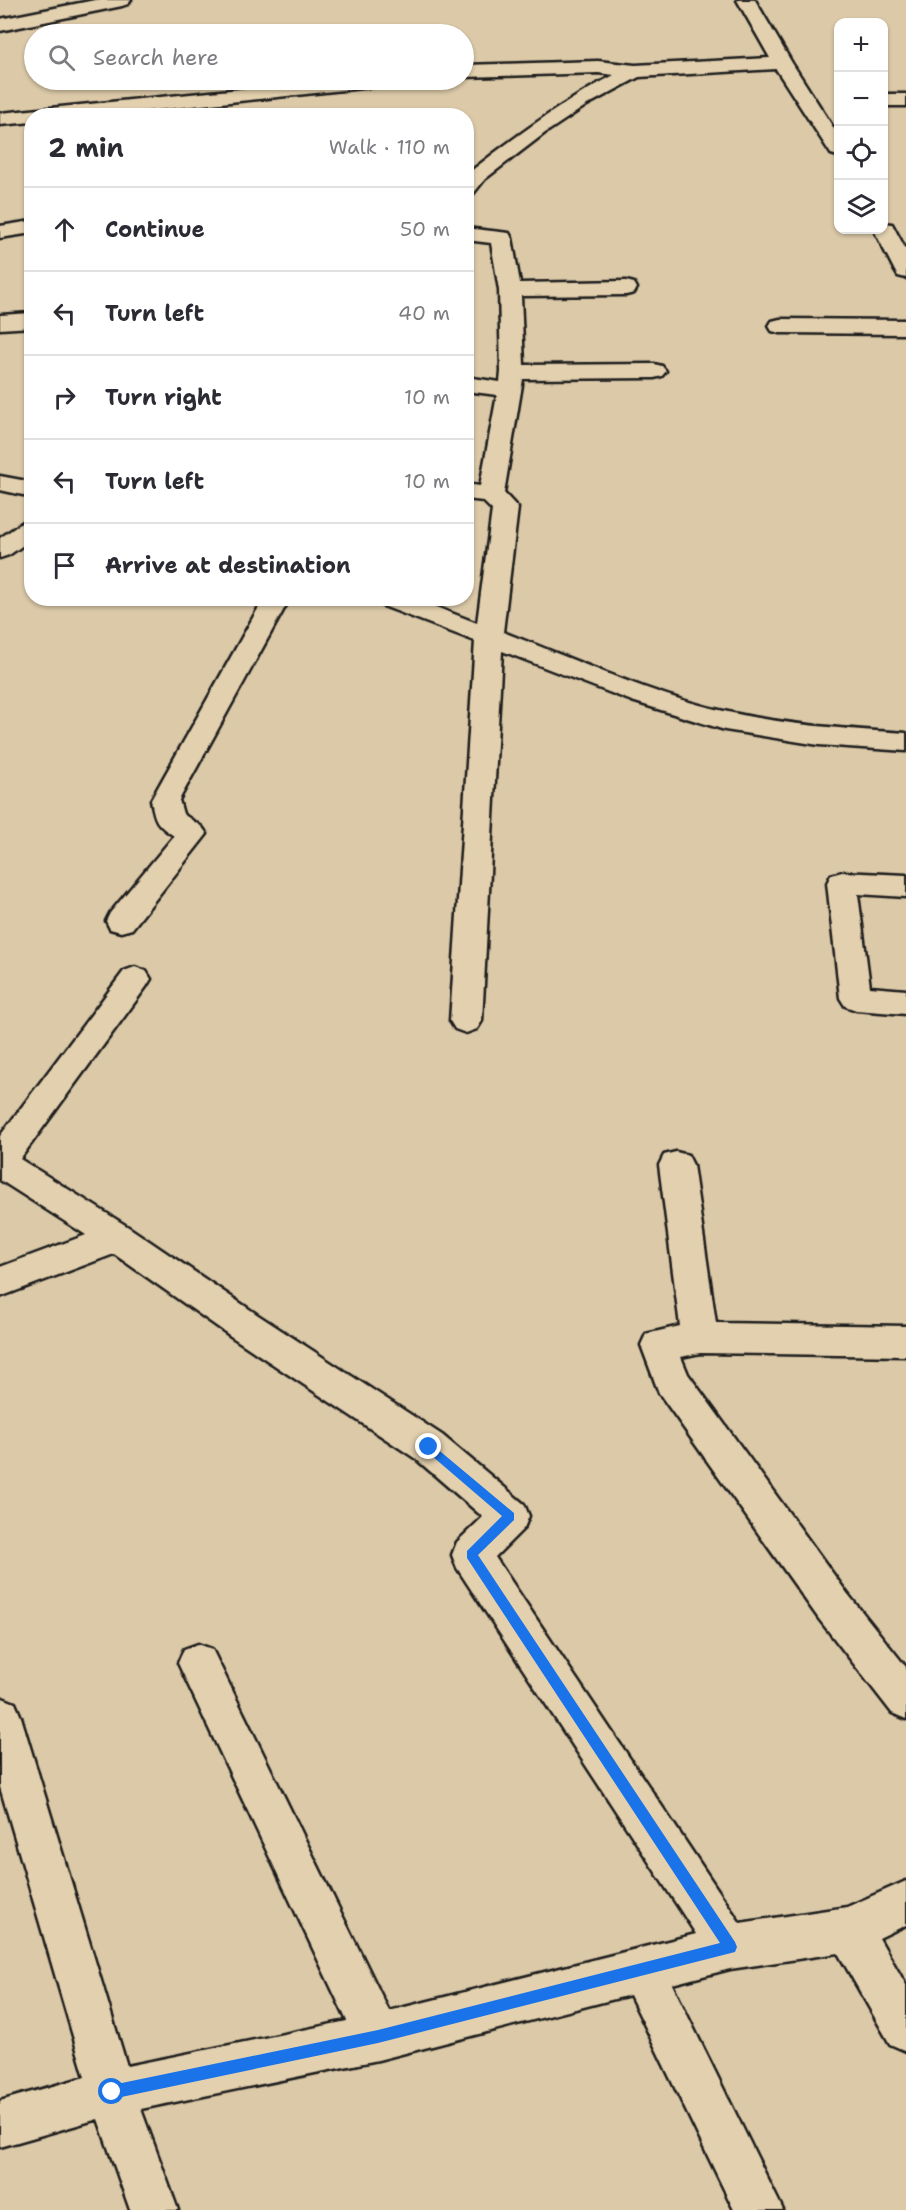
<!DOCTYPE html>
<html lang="en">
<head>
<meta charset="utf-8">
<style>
	:root { --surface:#fff; --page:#f7f7f7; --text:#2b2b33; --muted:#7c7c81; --line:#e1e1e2 }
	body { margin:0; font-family:"Shantell Sans",sans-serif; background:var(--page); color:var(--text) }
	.controls { position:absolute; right:18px; top:18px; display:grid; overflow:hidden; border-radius:12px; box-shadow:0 2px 4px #0004 }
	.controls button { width:54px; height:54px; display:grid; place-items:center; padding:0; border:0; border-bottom:2px solid var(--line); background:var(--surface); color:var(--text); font:30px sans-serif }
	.stop { position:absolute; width:18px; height:18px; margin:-14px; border:4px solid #1a73e8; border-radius:50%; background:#fff }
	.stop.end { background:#1a73e8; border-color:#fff; box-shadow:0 2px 6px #0008 }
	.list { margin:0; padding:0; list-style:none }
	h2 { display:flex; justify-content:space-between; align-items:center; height:78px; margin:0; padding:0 24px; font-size:26px }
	h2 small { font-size:20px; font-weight:400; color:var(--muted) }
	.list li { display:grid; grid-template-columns:39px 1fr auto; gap:18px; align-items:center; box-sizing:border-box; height:84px; padding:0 24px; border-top:2px solid var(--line) }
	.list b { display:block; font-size:22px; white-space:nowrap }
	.list em { font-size:20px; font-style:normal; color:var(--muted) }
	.icon { flex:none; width:33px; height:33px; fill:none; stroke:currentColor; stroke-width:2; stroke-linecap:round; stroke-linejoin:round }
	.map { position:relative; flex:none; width:906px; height:2210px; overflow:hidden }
	.search { position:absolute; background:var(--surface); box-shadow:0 2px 4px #0004; left:24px; top:24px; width:450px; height:66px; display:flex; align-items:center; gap:15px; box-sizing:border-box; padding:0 21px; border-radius:33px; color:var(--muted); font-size:22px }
	.panel { position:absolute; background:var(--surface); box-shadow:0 2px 4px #0004; left:24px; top:108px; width:450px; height:498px; border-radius:24px }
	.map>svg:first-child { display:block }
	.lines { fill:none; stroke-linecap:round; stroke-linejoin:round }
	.minor-casing { stroke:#1c1c1c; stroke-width:5 }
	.minor { fill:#e3d0ae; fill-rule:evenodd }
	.route { fill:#1a73e8 }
</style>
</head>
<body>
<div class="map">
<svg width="906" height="2210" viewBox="0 0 906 2210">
	<rect width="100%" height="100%" fill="#dbc9a8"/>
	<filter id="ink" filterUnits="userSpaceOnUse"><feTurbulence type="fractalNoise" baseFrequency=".0167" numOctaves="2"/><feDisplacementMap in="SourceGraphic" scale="12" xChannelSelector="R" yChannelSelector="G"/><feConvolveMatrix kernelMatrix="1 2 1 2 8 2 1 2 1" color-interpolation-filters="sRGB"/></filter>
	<g filter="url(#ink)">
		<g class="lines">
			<g class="minor-casing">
				<g id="minor">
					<polygon points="95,0 131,0 128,4 122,6 0,31 0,19"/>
					<path d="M737,0H755L792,63L838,135V156L831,154L776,69L639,77L587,105L545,133L485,179L473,194L466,196V176L471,171C517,135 563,102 614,75L598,73L464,77V65L598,61L635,65L770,58Z"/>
					<polygon points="330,80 391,80 388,84 381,86 98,116 32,116 32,122 0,125 0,113"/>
					<rect x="884" y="94" width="22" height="12"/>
					<polygon points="32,221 32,233 0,238 0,226"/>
					<polygon points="884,223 892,224 906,250 906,278 898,276 895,271 874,230 884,230"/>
					<path d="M466,228L509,233L512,238L520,283L626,281L634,283L637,288L634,293L626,295L521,296L524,365L654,364L662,366L666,371L662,376L654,378L523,379L504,493L518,508L503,632C574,659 654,696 728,712C786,725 847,729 906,733V751L819,745L725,730L632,701L502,651L482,1021L477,1029L466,1033L455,1029L450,1021L475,641L378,604L374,598H413L477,623L492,510L483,501L466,499V484L480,486L497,395L466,391V377L500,382L501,372L499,290L491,243L466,240Z"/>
					<polygon points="32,313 32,327 0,329 0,315"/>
					<polygon points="780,319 906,320 906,334 780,333 772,331 769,326 772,321"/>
					<polygon points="0,476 32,482 32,497 0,490"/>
					<polygon points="32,520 32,539 9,555 0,558 0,538 23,522"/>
					<path d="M264,598H290L179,800L183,814L202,827L207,834L132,929L121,932L110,929L106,921L110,913L174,836C156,824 155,821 151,800Z"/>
					<polygon points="842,872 906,875 906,897 858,894 870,987 906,990 906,1014 856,1010 845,1006 840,998 827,883 831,875"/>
					<polygon points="135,967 146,971 151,979 146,987 20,1159 130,1228 258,1315 442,1435 524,1504 529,1516 524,1528 495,1557 740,1923 847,1907 906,1881 906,1925 879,1938 906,1985 906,2051 890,2044 838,1953 730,1969 672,1984 783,2210 734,2210 630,1995 378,2060 141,2109 178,2210 130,2210 98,2119 0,2147 0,2101 85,2077 0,1787 0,1697 15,1703 21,1717 127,2066 347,2021 178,1663 184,1649 198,1644 212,1649 389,2011 696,1934 457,1568 452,1555 457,1542 483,1517 416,1459 232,1337 114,1254 0,1297 0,1267 86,1235 0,1180 0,1136 124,971"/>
					<polygon points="676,1152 688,1155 693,1165 716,1323 906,1326 906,1356 700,1353 681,1357 688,1374 847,1593 906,1667 906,1719 892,1713 819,1619 659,1393 641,1345 646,1334 680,1326 659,1165 664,1155"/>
				</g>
			</g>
			<use href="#minor" class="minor"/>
		</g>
	</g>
	<polygon class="route" points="429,1442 514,1513 514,1520 478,1555 735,1942 737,1947 735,1952 378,2043 112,2099 108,2097 106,2092 108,2087 112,2085 378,2030 720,1943 467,1558 467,1551 502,1516 425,1450 425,1443"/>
</svg>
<div class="controls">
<button>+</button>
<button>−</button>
<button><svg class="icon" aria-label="locate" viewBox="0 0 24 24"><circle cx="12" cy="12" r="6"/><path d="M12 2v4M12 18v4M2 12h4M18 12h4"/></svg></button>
<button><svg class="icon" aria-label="layers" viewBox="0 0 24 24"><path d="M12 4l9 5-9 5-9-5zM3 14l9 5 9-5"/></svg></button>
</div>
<div class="stop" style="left:112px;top:2092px"></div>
<div class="stop end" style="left:429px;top:1447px"></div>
<div class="search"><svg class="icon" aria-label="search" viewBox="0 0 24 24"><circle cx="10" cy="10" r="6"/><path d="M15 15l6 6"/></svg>Search here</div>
<section class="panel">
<h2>2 min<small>Walk · 110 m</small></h2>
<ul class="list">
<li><svg class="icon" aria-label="ahead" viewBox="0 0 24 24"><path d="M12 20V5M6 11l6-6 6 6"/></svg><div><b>Continue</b></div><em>50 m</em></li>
<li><svg class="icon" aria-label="left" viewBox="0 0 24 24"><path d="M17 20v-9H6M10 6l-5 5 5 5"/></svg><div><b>Turn left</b></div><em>40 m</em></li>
<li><svg class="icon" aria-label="right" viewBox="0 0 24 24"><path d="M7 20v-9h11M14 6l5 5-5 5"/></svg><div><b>Turn right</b></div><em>10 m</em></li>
<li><svg class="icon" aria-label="left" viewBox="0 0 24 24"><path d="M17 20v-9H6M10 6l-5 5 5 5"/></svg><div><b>Turn left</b></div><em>10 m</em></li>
<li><svg class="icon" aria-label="arrive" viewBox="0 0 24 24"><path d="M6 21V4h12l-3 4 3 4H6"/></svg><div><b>Arrive at destination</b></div></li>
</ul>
</section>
</div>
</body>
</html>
